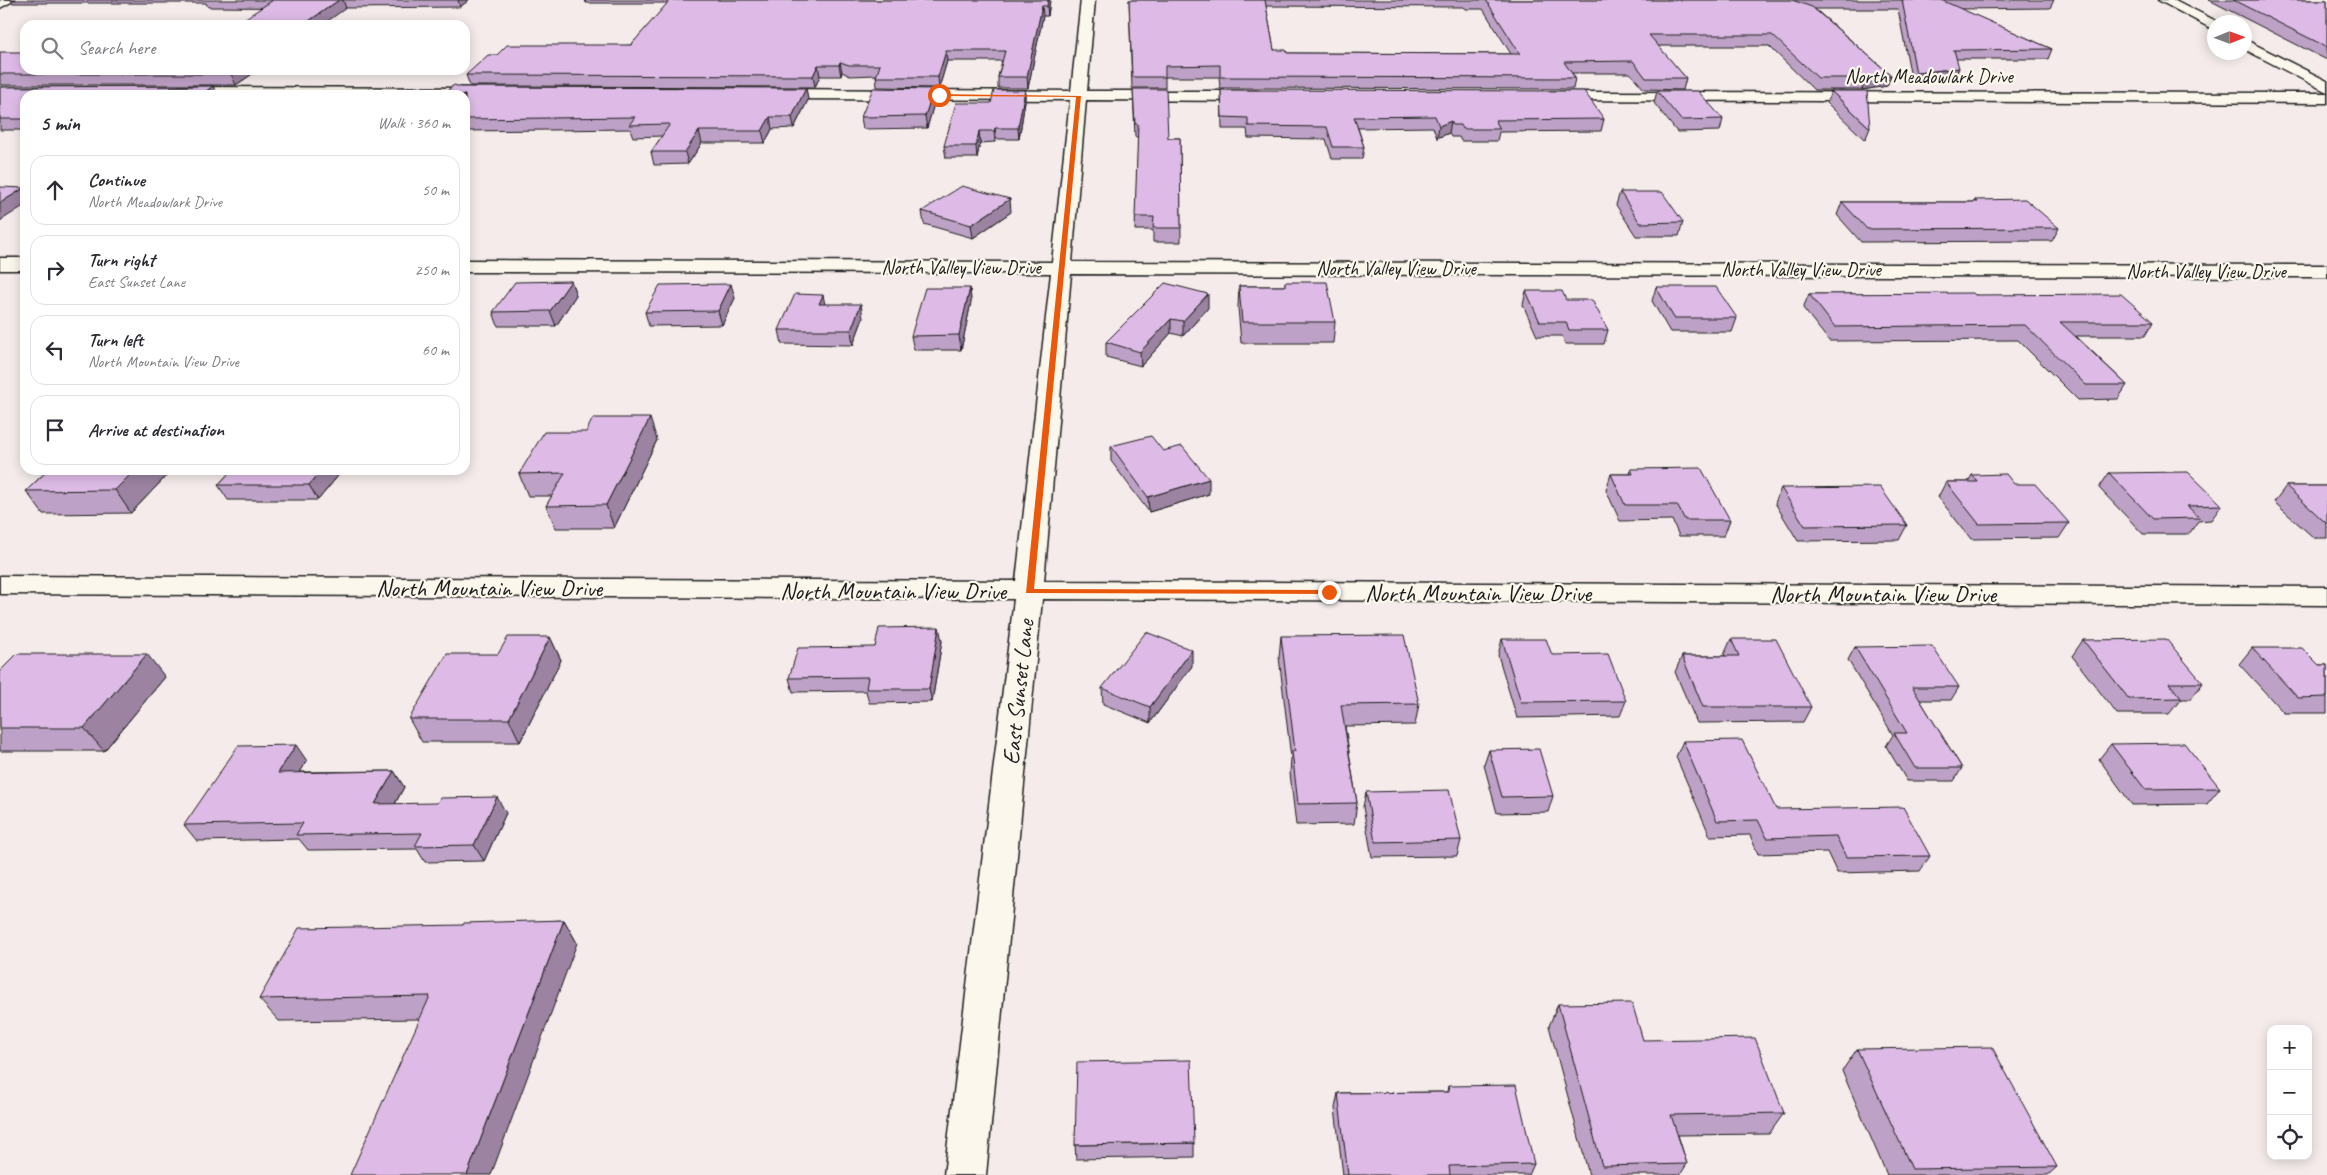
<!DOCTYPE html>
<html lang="en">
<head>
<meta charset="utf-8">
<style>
	:root { --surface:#fff; --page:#f7f7f7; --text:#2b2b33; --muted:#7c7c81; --line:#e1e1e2 }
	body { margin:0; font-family:Caveat,sans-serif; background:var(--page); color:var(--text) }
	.controls { position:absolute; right:15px; bottom:15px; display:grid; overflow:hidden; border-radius:10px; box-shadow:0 2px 12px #0003 }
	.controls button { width:45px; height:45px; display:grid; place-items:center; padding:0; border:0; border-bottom:1px solid var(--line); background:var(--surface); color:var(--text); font:25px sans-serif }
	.compass { position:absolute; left:2207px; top:15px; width:45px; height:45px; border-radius:50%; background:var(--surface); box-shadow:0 2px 12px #0003; rotate:89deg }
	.stop { position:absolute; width:15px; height:15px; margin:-11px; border:4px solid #ea580c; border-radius:50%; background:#fff }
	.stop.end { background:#ea580c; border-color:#fff; box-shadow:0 1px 5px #0008 }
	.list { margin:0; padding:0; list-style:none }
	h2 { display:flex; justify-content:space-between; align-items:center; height:65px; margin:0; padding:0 20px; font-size:21px }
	h2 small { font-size:16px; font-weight:400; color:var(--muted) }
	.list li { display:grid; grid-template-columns:32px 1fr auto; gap:15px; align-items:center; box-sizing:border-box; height:70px; margin:0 10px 10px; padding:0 10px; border:1px solid var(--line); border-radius:15px }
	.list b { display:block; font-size:19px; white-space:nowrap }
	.list p { margin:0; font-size:16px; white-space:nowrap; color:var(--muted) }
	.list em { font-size:16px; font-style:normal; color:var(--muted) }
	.icon { flex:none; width:28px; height:28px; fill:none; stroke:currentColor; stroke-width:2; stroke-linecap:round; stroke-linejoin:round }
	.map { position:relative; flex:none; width:2327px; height:1175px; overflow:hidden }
	.search { position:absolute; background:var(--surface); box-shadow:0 2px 12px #0003; left:20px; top:20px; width:450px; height:55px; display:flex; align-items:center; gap:12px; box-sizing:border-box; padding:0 18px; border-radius:15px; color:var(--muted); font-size:19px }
	.panel { position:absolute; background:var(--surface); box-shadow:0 2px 12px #0003; left:20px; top:90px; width:450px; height:385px; border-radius:15px }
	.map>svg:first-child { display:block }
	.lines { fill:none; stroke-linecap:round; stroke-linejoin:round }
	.minor-casing { stroke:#1c1c1c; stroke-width:3 }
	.minor { fill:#fbf7ec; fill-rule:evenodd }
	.wall { fill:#bea1c6; stroke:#1c1c1c; fill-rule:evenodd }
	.shaded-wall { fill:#9b83a1; stroke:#1c1c1c }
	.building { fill:#ddbbe6; stroke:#1c1c1c }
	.route { fill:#ea580c }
	.labels { text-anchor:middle; stroke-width:4.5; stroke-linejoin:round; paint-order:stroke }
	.far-street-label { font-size:20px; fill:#1c1c1c; stroke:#fbf7ec }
	.street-label { font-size:24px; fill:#1c1c1c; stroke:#fbf7ec }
</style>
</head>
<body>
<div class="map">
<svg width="2327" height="1175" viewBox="0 0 2327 1175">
	<rect width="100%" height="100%" fill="#f5ebeb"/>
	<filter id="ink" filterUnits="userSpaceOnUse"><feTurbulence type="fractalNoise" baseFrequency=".02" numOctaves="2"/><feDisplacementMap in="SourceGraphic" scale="10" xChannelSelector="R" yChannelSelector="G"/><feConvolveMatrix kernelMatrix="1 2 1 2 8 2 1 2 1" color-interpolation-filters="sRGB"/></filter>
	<g filter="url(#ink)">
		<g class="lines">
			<g class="minor-casing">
				<g id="minor">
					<polygon points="0,0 15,0 0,8"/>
					<polygon points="1081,0 1095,0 1087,91 1258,91 1264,93 1266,96 1264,99 1258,101 1086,100 1072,262 2327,265 2327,277 1071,274 1044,581 2327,587 2327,605 1042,599 986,1175 944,1175 1014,599 0,594 0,576 1016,581 1051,273 465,272 465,260 1052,262 1070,100 769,99 764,97 761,94 764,91 769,89 1071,91"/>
					<polygon points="2158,0 2175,0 2218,22 2214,22 2214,30"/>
					<polygon points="2244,39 2327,81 2327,92 2244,49"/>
					<polygon points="179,87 486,88 491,90 494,93 491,96 465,98 465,95 173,95 171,92 174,89"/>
					<polygon points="1551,92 2327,93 2327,103 1545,100 1543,97 1545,94"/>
					<rect x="0" y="258" width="25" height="12"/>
				</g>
			</g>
			<use href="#minor" class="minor"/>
		</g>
		<g class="wall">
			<polygon points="11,0 469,0 460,7 346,8 208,7 206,3 13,3"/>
			<polygon points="585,0 1050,0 1048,16 1043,16 1028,88 998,88 998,77 1002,61 947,61 939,88 877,87 876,75 850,76 842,72 841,76 820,76 815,87 470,86 466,75 497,55 631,45 668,3 586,3"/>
			<path d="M1129,0H2054L2050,8L1960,9L2052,49L2048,59H1956L1955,78L1912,83L1898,9H1815L1891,75L1887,86L1862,90H1814L1769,46H1658L1686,78L1683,90L1644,89L1630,73H1572L1575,78L1573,89L1220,88L1219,77H1165V88H1132ZM1266,6L1464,7L1466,9H1483L1511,54L1287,53L1274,50Z"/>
			<polygon points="2209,0 2327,0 2327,60"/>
			<polygon points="0,52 25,70 258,70 236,85 0,85"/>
			<polygon points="213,86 217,95 25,95 25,130 0,130 0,87"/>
			<polygon points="461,87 806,88 808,100 794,128 772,129 765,143 702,143 688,164 654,165 651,152 662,136 633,137 630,129 465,131 465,95 450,95 448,90"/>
			<polygon points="1133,89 1168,138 1180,138 1181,242 1153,242 1153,230 1135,230 1138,137 1135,137"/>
			<polygon points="1025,90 1025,101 1019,139 996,139 995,142 980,143 977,158 946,158 944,146 991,103"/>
			<polygon points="1221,90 1604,119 1601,131 1499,132 1497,141 1461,141 1459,137 1451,137 1449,133 1437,138 1433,127 1358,128 1364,147 1362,159 1332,159 1326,139 1248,138 1247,129 1222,129"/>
			<polygon points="1657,91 1723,119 1720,131 1677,132 1654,103"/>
			<polygon points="1831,91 1870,128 1865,140 1827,103"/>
			<polygon points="935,100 927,128 863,129 861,117"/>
			<polygon points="1620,192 1683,222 1679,236 1636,236 1616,205"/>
			<polygon points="1975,200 2059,228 2052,241 1861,242 1837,215 1842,202 1974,202"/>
			<polygon points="922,211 1011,212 973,238 924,224"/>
			<polygon points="571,281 576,295 556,326 498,326 493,312"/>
			<polygon points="1285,282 1335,322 1333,343 1241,343 1238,307 1239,286 1285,286"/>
			<polygon points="1165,283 1208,308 1183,336 1171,333 1141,366 1106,357 1106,342"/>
			<polygon points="1656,287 1737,318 1732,332 1670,332 1652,301"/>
			<polygon points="970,288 971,302 961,350 914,350 911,336"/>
			<polygon points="1526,291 1566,300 1608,330 1604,344 1566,344 1562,336 1537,336 1523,305"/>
			<polygon points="1809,294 1975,295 2153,322 2145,336 2076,336 2127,385 2118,399 2078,400 2018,340 1829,341 1803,308"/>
			<polygon points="735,298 722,325 649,326 645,312"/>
			<polygon points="825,304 863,318 853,345 782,344 779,330"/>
			<polygon points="657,440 614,528 556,528 546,506 552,496 528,496 519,474"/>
			<polygon points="1111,446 1163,451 1209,494 1149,512 1111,461"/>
			<polygon points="1631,469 1730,520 1724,536 1679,536 1672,520 1620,521 1606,490 1611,474 1630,474"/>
			<polygon points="48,470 172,470 131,513 43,514 26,491"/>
			<polygon points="232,470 341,470 342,471 318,500 228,500 218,485"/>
			<polygon points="2109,473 2222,505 2211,520 2198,521 2189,534 2143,534 2099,488"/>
			<polygon points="1972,475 2014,484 2069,523 2059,538 1971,539 1938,497 1946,482 1968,482"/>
			<polygon points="2286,486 2327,486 2327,538 2314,538 2274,502"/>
			<polygon points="1781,488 1907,525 1899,540 1798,541 1775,503"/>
			<polygon points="1281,636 1419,704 1415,725 1345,726 1357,803 1354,824 1296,825 1290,773 1291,758 1279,657"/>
			<polygon points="550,637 561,660 520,742 422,742 409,719"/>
			<polygon points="1502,639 1552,655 1626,701 1620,716 1517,718 1498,655"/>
			<polygon points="1731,639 1811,707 1803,722 1697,723 1675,672 1682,656 1725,656 1724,655"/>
			<polygon points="2083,640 2203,683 2191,699 2181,699 2169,714 2117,714 2072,656"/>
			<polygon points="942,641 932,702 869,703 866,691 793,692 789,678 875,647"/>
			<polygon points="1855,647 1959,687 1951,700 1920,700 1962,768 1954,781 1907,781 1886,746 1893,735 1848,660"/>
			<polygon points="2252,648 2319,665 2327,665 2327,713 2284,713 2239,664"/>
			<polygon points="1192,666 1150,723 1103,704 1102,688"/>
			<polygon points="0,671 165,677 104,751 0,751"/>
			<polygon points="1683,741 1776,809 1930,856 1920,871 1837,873 1827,852 1758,854 1750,835 1710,836 1676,757"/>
			<polygon points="2111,744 2220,788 2207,804 2132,805 2099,759"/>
			<polygon points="1489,750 1553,796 1548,812 1497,813 1484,765"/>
			<polygon points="307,761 300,772 394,771 404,787 395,804 506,813 484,861 425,862 417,849 308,850 299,839 197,841 184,825"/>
			<polygon points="1366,792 1461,840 1457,856 1372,857 1363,807"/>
			<polygon points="564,920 577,943 420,1019 279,1021 259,999 463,925"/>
			<polygon points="1558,1004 1643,1040 1784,1113 1769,1134 1678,1135 1687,1164 1680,1175 1589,1175 1549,1026"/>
			<polygon points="1857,1049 2057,1167 2048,1175 1887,1175 1842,1071"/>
			<polygon points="1448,1086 1534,1164 1529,1175 1343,1175 1335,1108 1338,1093 1447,1092"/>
			<polygon points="1194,1143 1194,1157 1076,1159 1075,1145"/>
		</g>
		<g class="shaded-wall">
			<polygon points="339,0 343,0 346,8 322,25 303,25"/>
			<polygon points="458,0 469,0 460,7"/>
			<polygon points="1048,0 1050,0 1048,16 1047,6"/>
			<polygon points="1042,6 1043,16 1028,88 1027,77"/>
			<polygon points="946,51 947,61 939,88 938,77"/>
			<polygon points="840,62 842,72 841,76 839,65"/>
			<polygon points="818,65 820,76 815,87 813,76"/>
			<polygon points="1959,68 1955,78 1912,83 1916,73"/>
			<polygon points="237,70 258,70 236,85 231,74"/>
			<polygon points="1891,75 1887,86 1862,90 1866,78"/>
			<polygon points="213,86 217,95 201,95"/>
			<polygon points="806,88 808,100 794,128 792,117"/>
			<polygon points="934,89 935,100 927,128 925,116"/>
			<polygon points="1025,90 1025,101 1019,139 1018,128"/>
			<polygon points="770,117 772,129 765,143 762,131"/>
			<polygon points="1451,121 1449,133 1437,138 1439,126"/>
			<polygon points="995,128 996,139 995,142 994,131"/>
			<polygon points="699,131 702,143 688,164 685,152"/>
			<polygon points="979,131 980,143 977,158 976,146"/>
			<polygon points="24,188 25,189 25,205 0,221 0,203"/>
			<polygon points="1010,199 1011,212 973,238 971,225"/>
			<polygon points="571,281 576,295 556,326 550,311"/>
			<polygon points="731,284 735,298 722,325 718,311"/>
			<polygon points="970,288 971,302 961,350 959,335"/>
			<polygon points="1208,294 1208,308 1183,336 1183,321"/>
			<polygon points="823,295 826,309 819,304"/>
			<polygon points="861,304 863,318 853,345 851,330"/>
			<polygon points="1171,319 1171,333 1141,366 1140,352"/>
			<polygon points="650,418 657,440 614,528 606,505"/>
			<polygon points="135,470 172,470 131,513 115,490"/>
			<polygon points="322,470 341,470 342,471 318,500 309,485"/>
			<polygon points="1209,479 1209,494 1149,512 1148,497"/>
			<polygon points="939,627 942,641 932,702 929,689"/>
			<polygon points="550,637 561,660 520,742 509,719"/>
			<polygon points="1192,650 1192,666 1150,723 1150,707"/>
			<polygon points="147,654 165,677 104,751 84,728"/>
			<polygon points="296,745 307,761 290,788 278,773"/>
			<polygon points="394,771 404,787 386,820 375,804"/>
			<polygon points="497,797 506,813 484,861 474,845"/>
			<polygon points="564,920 577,943 491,1175 467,1175"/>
		</g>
		<g class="building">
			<polygon points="273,0 339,0 303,25 235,25"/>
			<polygon points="670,0 1048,0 1047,6 1042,6 1027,77 998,77 1005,51 946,51 938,77 876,77 880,65 849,65 840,62 839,65 818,65 813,76 466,75 488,55 497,55 507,45 631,45"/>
			<polygon points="1129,0 1265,0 1274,50 1286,50 1287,53 1520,54 1486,0 1792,0 1812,7 1891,75 1866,78 1818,78 1772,35 1649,35 1686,78 1646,78 1633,61 1564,62 1575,78 1220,77 1220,65 1165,66 1165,77 1132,77"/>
			<polygon points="1902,0 1941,0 2052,49 1954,50 1959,68 1916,73"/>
			<polygon points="2233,0 2327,0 2327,47"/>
			<polygon points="0,52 25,52 25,70 237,70 231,74 0,74"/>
			<polygon points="454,85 461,87 806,88 792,117 770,117 762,131 699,131 685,152 651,152 670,124 629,125 635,117 465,119 465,95 453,95 448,90"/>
			<polygon points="213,86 201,95 25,95 25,119 0,119 0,87"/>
			<polygon points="873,88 934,89 925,116 861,117"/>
			<polygon points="1133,89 1166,89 1168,138 1180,138 1181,228 1153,228 1154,217 1135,217 1138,124 1135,124"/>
			<polygon points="994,90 1025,90 1018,128 995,128 994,131 979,131 976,146 944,146 956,103 991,103"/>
			<polygon points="1221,90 1584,91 1604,119 1495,120 1500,129 1463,129 1461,125 1453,125 1451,121 1439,126 1435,116 1354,117 1364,147 1333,147 1327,127 1248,126 1248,118 1222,117"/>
			<polygon points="1657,91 1698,91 1723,119 1681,120"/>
			<polygon points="1831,91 1867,91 1870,128"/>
			<polygon points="962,186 1010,199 971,225 922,211"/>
			<polygon points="0,187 24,188 0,203"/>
			<polygon points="1620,192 1662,192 1683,222 1640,223"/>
			<polygon points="2025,199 2059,228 1867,229 1842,202 1977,202 1975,200"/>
			<polygon points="571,281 550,311 493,312 515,282"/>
			<polygon points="1285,282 1327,282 1335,322 1242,322 1239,286 1285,286"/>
			<polygon points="1165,283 1208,294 1183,321 1171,319 1140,352 1106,342"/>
			<polygon points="731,284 718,311 645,312 660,285"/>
			<polygon points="1656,287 1716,287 1737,318 1674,318"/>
			<polygon points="925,288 970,288 959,335 911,336"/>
			<polygon points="1526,291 1562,291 1566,300 1592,300 1608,330 1569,330 1566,322 1540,322"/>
			<polygon points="1973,293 1975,295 2121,294 2153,322 2060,322 2127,385 2086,385 2025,325 1835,327 1809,294"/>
			<polygon points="795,294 823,295 819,304 861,304 851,330 779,330"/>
			<polygon points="593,418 650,418 606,505 546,506 565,473 519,474 544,432 586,432"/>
			<polygon points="1151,436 1163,451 1182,446 1209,479 1148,497 1111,446"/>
			<polygon points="1701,468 1730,520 1685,520 1677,505 1625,505 1611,474 1633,474 1631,469"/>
			<polygon points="48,470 135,470 115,490 26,491"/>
			<polygon points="232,470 322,470 309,485 218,485"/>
			<polygon points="2188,472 2222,505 2187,506 2200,518 2153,519 2109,473"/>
			<polygon points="2006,474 2014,484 2035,484 2069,523 1979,524 1946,482 1978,482 1972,475"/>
			<polygon points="2286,486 2327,486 2327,523 2326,523"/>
			<polygon points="1880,487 1907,525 1805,526 1781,488"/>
			<polygon points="939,627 929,689 866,689 868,677 789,678 798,648 875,647 879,628"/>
			<polygon points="1146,632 1192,650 1150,707 1102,688"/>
			<polygon points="1404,635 1419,704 1341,705 1357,803 1298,804 1292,751 1295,751 1281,636"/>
			<polygon points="508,637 550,637 509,719 409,719 447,654 498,654"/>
			<polygon points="1502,639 1546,639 1552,655 1608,654 1626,701 1521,702"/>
			<polygon points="1731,639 1776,639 1811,707 1703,707 1682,656 1739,656"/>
			<polygon points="2166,639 2203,683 2169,683 2181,698 2129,699 2083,640"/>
			<polygon points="1932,646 1959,687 1912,687 1962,768 1915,768 1894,733 1907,733 1855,647"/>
			<polygon points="2252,648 2302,648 2319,665 2327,665 2327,697 2298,698"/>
			<polygon points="17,654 147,654 84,728 0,728 0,671"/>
			<polygon points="1742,740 1776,809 1903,807 1930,856 1846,857 1836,836 1767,838 1758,820 1717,821 1683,741"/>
			<polygon points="2184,743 2220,788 2145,789 2111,744"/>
			<polygon points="296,745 278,773 394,771 375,804 437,803 440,798 497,797 474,845 415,846 422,833 296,835 303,823 184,825 238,746"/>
			<polygon points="1539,749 1553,796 1502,797 1489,750"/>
			<polygon points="1449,790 1461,840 1375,842 1366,792"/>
			<polygon points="564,920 467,1175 350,1175 430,996 259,999 299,928 463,925 464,923"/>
			<polygon points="1632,1003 1643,1040 1755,1038 1784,1113 1671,1115 1687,1164 1602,1166 1558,1004"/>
			<polygon points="1992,1047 2057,1167 1912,1169 1857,1049"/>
			<polygon points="1191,1060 1194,1143 1075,1145 1077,1062"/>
			<polygon points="1516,1085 1534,1164 1449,1166 1450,1175 1348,1175 1338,1093 1449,1092 1448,1086"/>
		</g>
	</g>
	<polygon class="route" points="937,94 1081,96 1034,589 1329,590 1333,592 1332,594 1026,593 1076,97 939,96"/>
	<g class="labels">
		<g class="far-street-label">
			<text x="1929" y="83">North Meadowlark Drive</text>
			<text x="961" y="274">North Valley View Drive</text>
			<text x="1396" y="275">North Valley View Drive</text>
			<text x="1801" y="276">North Valley View Drive</text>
			<text x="2206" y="278">North Valley View Drive</text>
		</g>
		<g class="street-label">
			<text x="489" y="596">North Mountain View Drive</text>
			<text x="893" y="599">North Mountain View Drive</text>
			<text x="1478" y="601">North Mountain View Drive</text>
			<text x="1883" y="602">North Mountain View Drive</text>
			<text transform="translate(1018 692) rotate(-84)" y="8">East Sunset Lane</text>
		</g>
	</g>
</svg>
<div class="controls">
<button>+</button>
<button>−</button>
<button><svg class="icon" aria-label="locate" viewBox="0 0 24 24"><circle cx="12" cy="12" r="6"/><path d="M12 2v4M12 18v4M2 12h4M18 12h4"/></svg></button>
</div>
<svg class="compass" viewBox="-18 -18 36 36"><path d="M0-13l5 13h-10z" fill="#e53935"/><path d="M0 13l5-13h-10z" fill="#7c7c81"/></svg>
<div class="stop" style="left:939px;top:95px"></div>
<div class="stop end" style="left:1329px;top:592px"></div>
<div class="search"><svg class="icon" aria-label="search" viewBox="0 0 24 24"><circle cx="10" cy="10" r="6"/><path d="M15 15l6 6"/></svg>Search here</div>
<section class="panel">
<h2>5 min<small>Walk · 360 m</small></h2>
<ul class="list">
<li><svg class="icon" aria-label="ahead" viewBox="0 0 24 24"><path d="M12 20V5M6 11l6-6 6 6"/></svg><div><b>Continue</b><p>North Meadowlark Drive</p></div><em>50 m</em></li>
<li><svg class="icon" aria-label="right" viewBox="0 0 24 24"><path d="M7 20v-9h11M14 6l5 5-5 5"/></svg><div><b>Turn right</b><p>East Sunset Lane</p></div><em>250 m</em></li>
<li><svg class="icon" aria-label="left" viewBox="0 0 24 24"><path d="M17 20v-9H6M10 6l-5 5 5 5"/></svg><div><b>Turn left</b><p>North Mountain View Drive</p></div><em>60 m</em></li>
<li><svg class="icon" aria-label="arrive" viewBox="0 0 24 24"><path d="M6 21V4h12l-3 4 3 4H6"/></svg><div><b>Arrive at destination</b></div></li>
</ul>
</section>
</div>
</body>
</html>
